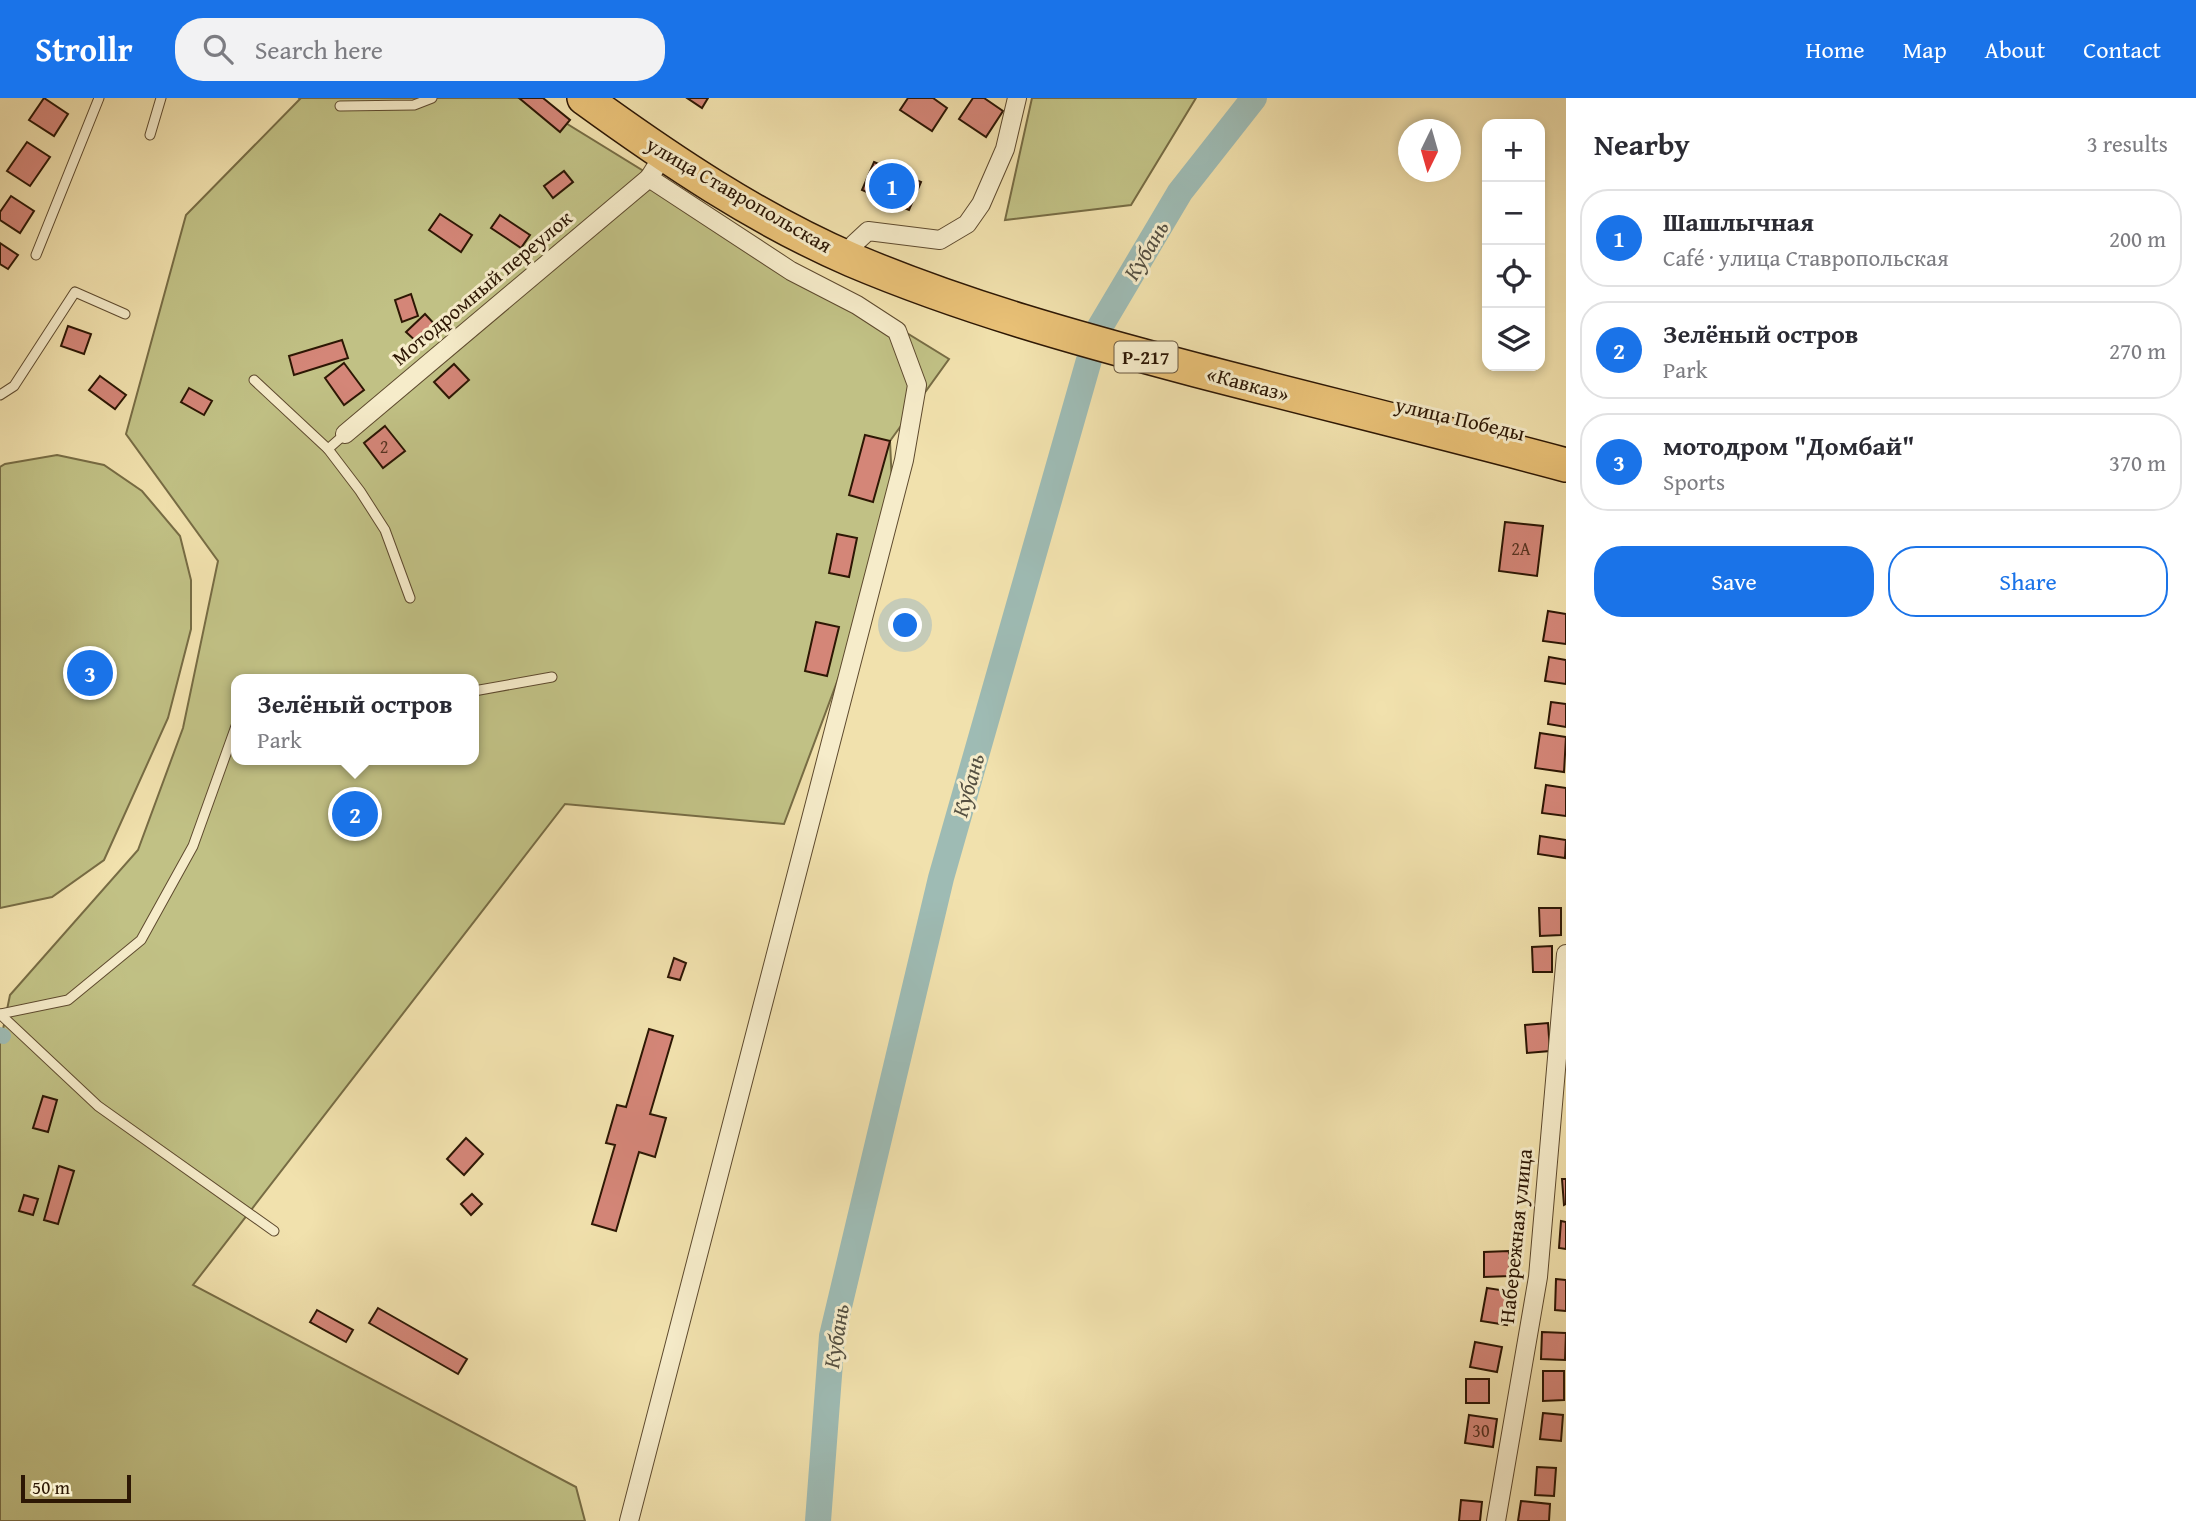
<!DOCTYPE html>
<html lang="en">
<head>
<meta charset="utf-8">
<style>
	:root { --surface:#fff; --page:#f2f2f3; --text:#2b2b33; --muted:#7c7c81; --line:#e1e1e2; --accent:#1a73e8 }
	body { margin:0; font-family:"Gentium Book Plus",serif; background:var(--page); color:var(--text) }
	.controls { position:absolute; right:21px; top:21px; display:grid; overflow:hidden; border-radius:14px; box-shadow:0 4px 10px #0003 }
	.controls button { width:63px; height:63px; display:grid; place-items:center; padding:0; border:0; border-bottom:2px solid var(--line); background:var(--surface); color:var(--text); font:35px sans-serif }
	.compass { position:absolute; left:1398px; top:21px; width:63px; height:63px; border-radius:50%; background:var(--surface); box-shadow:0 4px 10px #0003; rotate:185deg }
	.scale { position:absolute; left:21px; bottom:18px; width:110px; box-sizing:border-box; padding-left:7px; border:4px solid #2d1704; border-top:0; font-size:19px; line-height:24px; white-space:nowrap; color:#2d1704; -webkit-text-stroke:5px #f6ecca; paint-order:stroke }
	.you { position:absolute; left:906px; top:528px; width:24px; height:24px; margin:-18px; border:5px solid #fff; border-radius:50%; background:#1a73e8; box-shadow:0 0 0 10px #1a73e833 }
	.badge { display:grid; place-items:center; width:46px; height:46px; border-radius:50%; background:var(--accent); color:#fff; font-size:23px; font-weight:700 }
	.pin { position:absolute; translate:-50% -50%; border:4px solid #fff; box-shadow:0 2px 7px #0006 }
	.popup { position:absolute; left:231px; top:576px; width:248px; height:91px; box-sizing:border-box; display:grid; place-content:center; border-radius:14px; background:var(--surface); filter:drop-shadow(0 2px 5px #0005); font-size:23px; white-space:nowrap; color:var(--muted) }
	.popup b { font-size:26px; color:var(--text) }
	.popup::after { content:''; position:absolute; left:50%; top:100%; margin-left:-14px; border:14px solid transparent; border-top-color:var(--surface) }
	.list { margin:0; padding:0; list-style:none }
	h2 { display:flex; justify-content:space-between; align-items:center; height:91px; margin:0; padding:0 28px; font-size:30px }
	h2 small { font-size:23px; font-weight:400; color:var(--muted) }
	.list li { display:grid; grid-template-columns:46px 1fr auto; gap:21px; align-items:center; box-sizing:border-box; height:98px; margin:0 14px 14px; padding:0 14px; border:2px solid var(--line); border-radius:28px }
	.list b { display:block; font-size:26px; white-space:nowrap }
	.list p { margin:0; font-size:23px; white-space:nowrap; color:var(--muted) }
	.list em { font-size:23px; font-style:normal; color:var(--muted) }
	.actions { display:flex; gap:14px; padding:21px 28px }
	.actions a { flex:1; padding:16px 0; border:2px solid var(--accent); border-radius:28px; text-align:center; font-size:24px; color:var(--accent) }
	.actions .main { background:var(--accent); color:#fff }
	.icon { flex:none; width:38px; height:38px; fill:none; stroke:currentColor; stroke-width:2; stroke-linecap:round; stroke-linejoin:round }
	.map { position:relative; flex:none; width:1566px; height:1423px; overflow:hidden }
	header { display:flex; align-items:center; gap:42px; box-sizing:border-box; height:98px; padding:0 35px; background:var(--accent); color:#fff }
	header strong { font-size:33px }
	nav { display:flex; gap:38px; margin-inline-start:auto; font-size:24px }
	.search { width:490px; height:63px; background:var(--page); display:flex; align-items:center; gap:18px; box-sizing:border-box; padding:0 24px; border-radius:28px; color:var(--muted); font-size:26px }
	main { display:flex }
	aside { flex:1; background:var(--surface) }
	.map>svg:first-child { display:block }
	.green { fill:#c1c185; stroke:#776c44; stroke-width:2; fill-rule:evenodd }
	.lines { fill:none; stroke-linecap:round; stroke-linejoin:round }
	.canal { stroke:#9ebbb4; stroke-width:16 }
	.river { stroke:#9ebbb4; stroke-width:26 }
	.building { fill:#d48678; stroke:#2d1704; stroke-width:2 }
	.lane-casing { stroke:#5e4a2e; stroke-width:11 }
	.street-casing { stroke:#5e4a2e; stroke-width:20 }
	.highway-casing { stroke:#2d1704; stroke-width:36 }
	.lane { stroke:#f6ecca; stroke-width:9 }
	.street { stroke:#f6ecca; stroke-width:18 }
	.highway { stroke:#e8c076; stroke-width:33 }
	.labels { text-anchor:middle; stroke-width:6; stroke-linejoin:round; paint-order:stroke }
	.number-label { font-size:18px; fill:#573321 }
	.shield { fill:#f6ecca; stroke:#69573f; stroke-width:2 }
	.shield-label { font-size:19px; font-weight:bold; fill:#2d1704 }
	.street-label { font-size:21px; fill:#2d1704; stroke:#f6ecca }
	.water-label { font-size:23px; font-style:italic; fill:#555042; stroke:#f6ecca }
</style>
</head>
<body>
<header>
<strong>Strollr</strong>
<div class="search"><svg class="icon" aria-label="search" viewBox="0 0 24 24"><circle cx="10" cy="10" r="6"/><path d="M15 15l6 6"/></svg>Search here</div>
<nav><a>Home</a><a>Map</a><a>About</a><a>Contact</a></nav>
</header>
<main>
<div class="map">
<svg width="1566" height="1423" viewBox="0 0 1566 1423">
	<rect width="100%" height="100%" fill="#f1e1ad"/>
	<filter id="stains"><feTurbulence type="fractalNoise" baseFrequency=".00286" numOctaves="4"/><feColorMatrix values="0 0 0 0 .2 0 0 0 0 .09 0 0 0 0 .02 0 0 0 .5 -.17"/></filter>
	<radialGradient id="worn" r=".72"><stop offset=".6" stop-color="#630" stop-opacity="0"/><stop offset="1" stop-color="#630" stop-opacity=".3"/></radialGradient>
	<g class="green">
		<path d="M299,0H525L949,261L890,343L894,431L784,726L565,706L193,1187L576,1389L585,1423H0V946L10,897L138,752L183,630L218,463L126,336L186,117L300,1ZM236,581H474V662H236Z"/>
		<polygon points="1032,0 1196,0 1131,107 1005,122"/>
		<polygon points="57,357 104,367 142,393 180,438 191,482 191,531 168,620 104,762 52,799 0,810 0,369 5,366"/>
	</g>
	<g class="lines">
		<polyline class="canal" points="0,937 3,938"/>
		<polyline class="river" points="818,1423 832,1238 941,780 1097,234 1180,94 1254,0"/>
	</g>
	<g class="building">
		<polygon points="44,0 68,16 54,38 29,22"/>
		<polygon points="519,0 543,0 570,22 560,34"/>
		<polygon points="687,0 708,0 702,10"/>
		<polygon points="908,0 933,0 947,10 932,33 900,12"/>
		<polygon points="973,0 984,0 1003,13 986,39 959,21"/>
		<polygon points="27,44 50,59 30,88 7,73"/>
		<polygon points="874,64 921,84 909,112 862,92"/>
		<polygon points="564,73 573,84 553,100 544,88"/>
		<polygon points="11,98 34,113 20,135 0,122 0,114"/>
		<polygon points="440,116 472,137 461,154 429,132"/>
		<polygon points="500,117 530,137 521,150 491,130"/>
		<polygon points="0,145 18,157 8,171 0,166"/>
		<polygon points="411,196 418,218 402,224 395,202"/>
		<polygon points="425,216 439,231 421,248 406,234"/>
		<polygon points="68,228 91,236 84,256 61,248"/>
		<polygon points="342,242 348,260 294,277 289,258"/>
		<polygon points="344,265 364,292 344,307 325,280"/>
		<polygon points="454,266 469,282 449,300 434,284"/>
		<polygon points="100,278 126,297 115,311 89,292"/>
		<polygon points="189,290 212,303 204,317 181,304"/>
		<polygon points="385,328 405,353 383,370 364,345"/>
		<polygon points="865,337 890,343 873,404 849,397"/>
		<polygon points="1505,424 1543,428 1537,478 1499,473"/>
		<polygon points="837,436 857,440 849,479 829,475"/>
		<polygon points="1548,513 1566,516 1566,546 1543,543"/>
		<polygon points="816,524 839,529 827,578 805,573"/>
		<polygon points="1549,559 1566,562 1566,586 1545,583"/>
		<polygon points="1551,604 1566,606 1566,629 1548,626"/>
		<polygon points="1540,635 1566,639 1564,674 1535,670"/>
		<polygon points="1546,687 1566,690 1566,718 1542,715"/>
		<polygon points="1540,738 1566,742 1565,760 1538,756"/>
		<polygon points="1539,810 1561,810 1561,837 1540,838"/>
		<polygon points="1552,848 1552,874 1533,874 1532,849"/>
		<polygon points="674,860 686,865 680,882 668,879"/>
		<polygon points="1548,925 1550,953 1527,955 1525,927"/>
		<polygon points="649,931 673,938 650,1016 666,1020 655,1059 639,1054 616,1133 592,1126 615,1047 606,1045 617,1007 626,1009"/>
		<polygon points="43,998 57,1002 48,1034 33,1030"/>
		<polygon points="466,1040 483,1056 464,1077 447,1061"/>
		<polygon points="59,1068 74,1073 58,1126 44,1122"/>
		<polygon points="1562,1081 1566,1081 1566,1106 1564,1107"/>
		<polygon points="472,1096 482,1106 471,1117 461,1106"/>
		<polygon points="24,1097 38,1101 33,1117 19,1113"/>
		<polygon points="1561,1123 1566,1124 1566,1151 1559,1150"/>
		<polygon points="1509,1153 1510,1178 1484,1179 1484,1154"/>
		<polygon points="1556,1181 1566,1182 1566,1213 1555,1212"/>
		<polygon points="1487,1190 1513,1194 1507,1227 1481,1223"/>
		<polygon points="378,1210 467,1261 458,1276 369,1225"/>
		<polygon points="317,1212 353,1232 346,1244 310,1224"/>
		<polygon points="1542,1234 1566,1235 1565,1262 1541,1261"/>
		<polygon points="1475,1244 1502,1249 1497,1274 1470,1269"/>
		<polygon points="1543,1273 1564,1273 1564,1302 1543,1303"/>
		<rect x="1466" y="1281" width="23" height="24"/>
		<polygon points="1543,1315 1563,1317 1561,1343 1540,1341"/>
		<polygon points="1469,1317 1497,1321 1493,1349 1465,1345"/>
		<polygon points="1537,1369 1556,1370 1554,1398 1535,1397"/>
		<polygon points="1461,1402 1482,1404 1480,1423 1459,1423"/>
		<polygon points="1521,1403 1550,1406 1549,1423 1518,1423"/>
	</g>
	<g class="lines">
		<g class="lane-casing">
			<g id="lane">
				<polyline points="340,8 414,7 432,0"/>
				<polyline points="150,37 161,0"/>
				<polyline points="36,157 99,0"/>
				<polyline points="254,282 328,351 345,336"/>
				<polyline points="0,297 14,288 75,194 125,216"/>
				<polyline points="328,351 360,393 385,432 410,500"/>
				<polyline points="474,593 552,579"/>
				<polyline points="0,916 68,902 141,842 193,748 236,628"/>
				<polyline points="0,916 98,1008 274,1133"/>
			</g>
		</g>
		<g class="street-casing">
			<g id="street">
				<polyline points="854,146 868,133 940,142 967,126 981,106 1005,51 1017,0"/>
				<polyline points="345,336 649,80"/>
				<polyline points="629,1423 904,362 917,287 897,233 857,207 791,173 649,80 664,56"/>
				<polyline points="1496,1423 1538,1179 1566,856"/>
			</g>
		</g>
		<g class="highway-casing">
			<path id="highway" d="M584,0C668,61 757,121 852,162C963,209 1079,241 1196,272C1319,304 1443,334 1566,367"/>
		</g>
		<use href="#lane" class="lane"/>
		<use href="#street" class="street"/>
		<use href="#highway" class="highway"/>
	</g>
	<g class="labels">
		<g class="number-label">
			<text x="384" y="355">2</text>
			<text x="1521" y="457">2А</text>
			<text x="1481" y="1339">30</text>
		</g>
		<rect class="shield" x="1114.5" y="243.5" width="63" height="31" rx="5"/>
		<g class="shield-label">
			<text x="1146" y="266">Р-217</text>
		</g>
		<g class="street-label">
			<text transform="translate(739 97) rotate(30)" y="7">улица Ставропольская</text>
			<text transform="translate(482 190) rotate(-40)" y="7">Мотодромный переулок</text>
			<text transform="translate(1248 286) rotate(15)" y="7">«Кавказ»</text>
			<text transform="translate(1460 321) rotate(13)" y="7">улица Победы</text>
			<text transform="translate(1516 1138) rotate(-84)" y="7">Набережная улица</text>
		</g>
		<g class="water-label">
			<text transform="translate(1146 152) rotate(-59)" y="8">Кубань</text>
			<text transform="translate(968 687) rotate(-74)" y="8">Кубань</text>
			<text transform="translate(836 1238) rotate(-81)" y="8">Кубань</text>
		</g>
	</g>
	<rect width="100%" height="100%" filter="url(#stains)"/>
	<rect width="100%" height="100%" fill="url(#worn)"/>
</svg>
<div class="controls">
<button>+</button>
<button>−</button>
<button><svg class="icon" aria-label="locate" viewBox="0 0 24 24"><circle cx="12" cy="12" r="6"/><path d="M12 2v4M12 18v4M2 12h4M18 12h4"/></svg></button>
<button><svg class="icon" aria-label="layers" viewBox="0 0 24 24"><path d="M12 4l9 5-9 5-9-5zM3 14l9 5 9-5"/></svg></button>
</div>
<svg class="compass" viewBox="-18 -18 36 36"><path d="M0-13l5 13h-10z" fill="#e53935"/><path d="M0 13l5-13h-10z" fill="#7c7c81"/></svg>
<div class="scale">50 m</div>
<div class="you"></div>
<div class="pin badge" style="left:892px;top:88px">1</div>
<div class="pin badge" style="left:355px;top:716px">2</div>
<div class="popup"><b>Зелёный остров</b>Park</div>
<div class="pin badge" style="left:90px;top:575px">3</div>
</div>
<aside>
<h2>Nearby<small>3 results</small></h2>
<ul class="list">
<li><span class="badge">1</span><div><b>Шашлычная</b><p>Café · улица Ставропольская</p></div><em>200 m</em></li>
<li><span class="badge">2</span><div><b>Зелёный остров</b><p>Park</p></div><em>270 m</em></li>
<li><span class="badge">3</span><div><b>мотодром &quot;Домбай&quot;</b><p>Sports</p></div><em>370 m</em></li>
</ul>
<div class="actions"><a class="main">Save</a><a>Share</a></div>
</aside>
</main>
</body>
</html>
